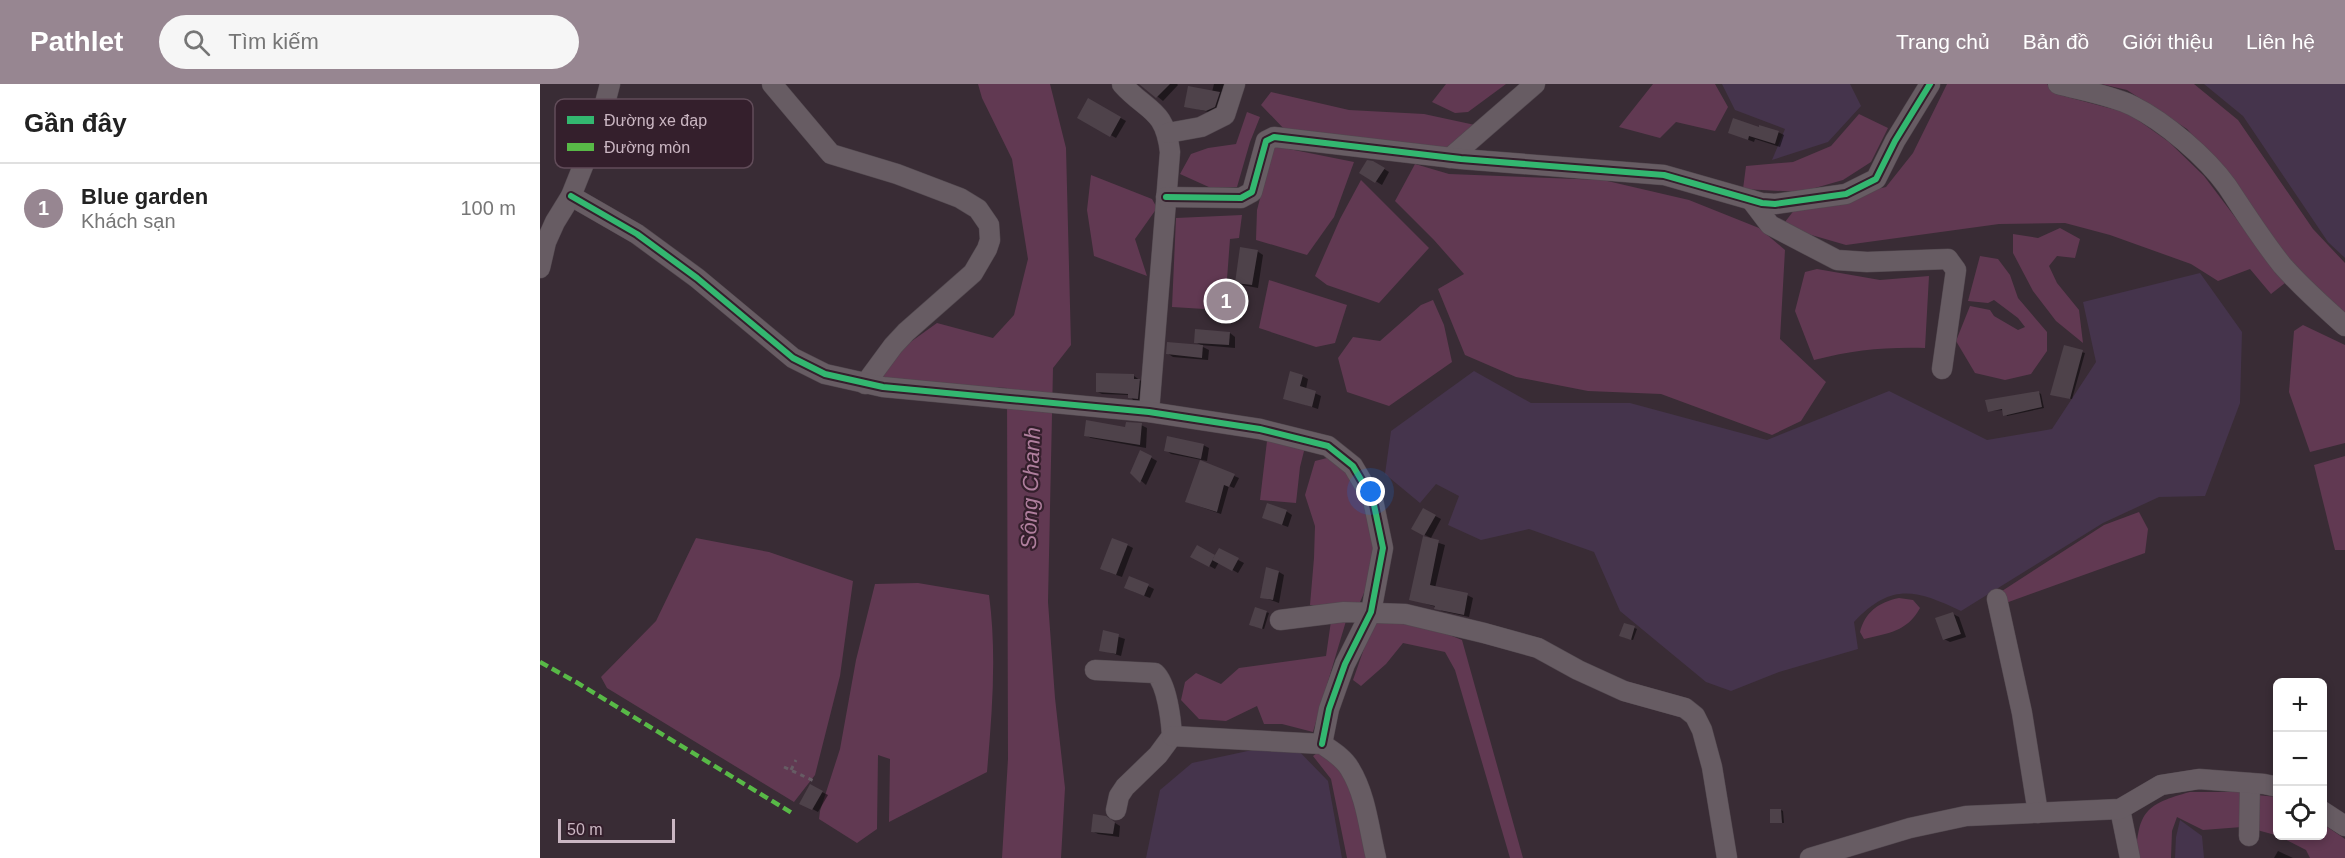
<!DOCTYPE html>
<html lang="vi">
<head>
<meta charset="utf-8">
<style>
	:root { --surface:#fff; --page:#f6f6f6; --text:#222; --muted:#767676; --line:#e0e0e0; --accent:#978691 }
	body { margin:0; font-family:Helvetica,sans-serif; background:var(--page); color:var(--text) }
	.controls { position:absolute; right:18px; bottom:18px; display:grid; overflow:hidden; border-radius:9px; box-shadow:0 3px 9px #0003 }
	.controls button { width:54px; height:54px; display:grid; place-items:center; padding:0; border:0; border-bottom:2px solid var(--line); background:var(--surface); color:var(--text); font:30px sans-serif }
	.scale { position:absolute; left:18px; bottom:15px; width:117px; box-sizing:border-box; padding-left:6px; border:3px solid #cab6c2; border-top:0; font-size:16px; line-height:21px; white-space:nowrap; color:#cab6c2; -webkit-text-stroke:4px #341f2c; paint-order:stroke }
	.you { position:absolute; left:831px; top:408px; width:21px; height:21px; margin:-15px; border:4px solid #fff; border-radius:50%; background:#1a73e8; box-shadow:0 0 0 9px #1a73e833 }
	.badge { display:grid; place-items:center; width:39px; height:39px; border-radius:50%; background:var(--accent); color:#fff; font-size:20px; font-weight:700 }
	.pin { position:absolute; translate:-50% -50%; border:3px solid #fff; box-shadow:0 2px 6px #0006 }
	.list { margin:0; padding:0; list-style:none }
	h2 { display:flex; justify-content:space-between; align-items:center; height:78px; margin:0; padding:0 24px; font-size:26px }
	h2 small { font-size:20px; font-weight:400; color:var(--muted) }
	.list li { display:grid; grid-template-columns:39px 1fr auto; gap:18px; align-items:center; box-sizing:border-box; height:90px; padding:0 24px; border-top:2px solid var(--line) }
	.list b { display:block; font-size:22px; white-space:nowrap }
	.list p { margin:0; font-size:20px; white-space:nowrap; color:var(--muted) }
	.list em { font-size:20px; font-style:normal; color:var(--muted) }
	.icon { flex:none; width:33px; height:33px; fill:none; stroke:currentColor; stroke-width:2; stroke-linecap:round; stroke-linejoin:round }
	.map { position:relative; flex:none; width:1805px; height:774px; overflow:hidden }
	header { display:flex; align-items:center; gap:36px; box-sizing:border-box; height:84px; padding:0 30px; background:var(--accent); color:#fff }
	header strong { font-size:28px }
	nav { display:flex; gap:33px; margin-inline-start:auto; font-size:21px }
	.search { width:420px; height:54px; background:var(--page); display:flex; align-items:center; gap:15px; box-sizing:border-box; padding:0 21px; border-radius:33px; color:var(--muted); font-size:22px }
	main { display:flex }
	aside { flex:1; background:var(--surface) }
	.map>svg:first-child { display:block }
	.green { fill:#45344c }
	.water { fill:#613952 }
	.shadow { fill:#0007 }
	.building { fill:#4e424a }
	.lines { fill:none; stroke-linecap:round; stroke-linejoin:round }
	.minor-casing { stroke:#52484f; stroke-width:21 }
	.path { stroke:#665c64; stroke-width:3; stroke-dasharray:4.5 4.5; stroke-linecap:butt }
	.minor { stroke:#675c63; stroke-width:20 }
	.quiet { stroke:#58b947; stroke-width:4.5; stroke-dasharray:9 4.5; stroke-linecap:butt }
	.cycleway-casing { stroke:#341f2c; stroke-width:10 }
	.cycleway { stroke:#33b770; stroke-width:6 }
	.labels { text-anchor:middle; stroke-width:4.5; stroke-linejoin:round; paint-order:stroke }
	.water-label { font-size:22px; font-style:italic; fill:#b07f9e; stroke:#341f2c }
	.key { fill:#341f2c; stroke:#614c59; stroke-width:1.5 }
	.key-label { font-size:16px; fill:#cab6c2 }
</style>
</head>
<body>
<header>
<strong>Pathlet</strong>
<div class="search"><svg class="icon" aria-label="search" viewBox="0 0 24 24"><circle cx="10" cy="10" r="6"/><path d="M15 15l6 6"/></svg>Tìm kiếm</div>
<nav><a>Trang chủ</a><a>Bản đồ</a><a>Giới thiệu</a><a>Liên hệ</a></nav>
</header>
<main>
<aside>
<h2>Gần đây<small></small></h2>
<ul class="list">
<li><span class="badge">1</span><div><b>Blue garden</b><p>Khách sạn</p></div><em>100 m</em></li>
</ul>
</aside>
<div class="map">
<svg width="1805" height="774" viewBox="0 0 1805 774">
	<rect width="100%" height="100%" fill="#392c35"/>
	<g class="green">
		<polygon points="1182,0 1310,0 1321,22 1288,58 1232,76 1245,45 1195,26"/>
		<polygon points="1664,0 1805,0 1805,174 1788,158 1703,32"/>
		<path d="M1660,189L1702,248L1700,319L1665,412L1619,413L1563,439L1421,527C1376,506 1352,498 1314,538L1318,565L1239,588L1191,607L1166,598L1080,527L1054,468L989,445L941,456L908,441L919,412L896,400L880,419L845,390L851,347L934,287L991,319H1090L1227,356L1349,307L1447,356L1512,345L1556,278L1543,218Z"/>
		<polygon points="750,658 788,697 802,774 606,774 620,706 652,679"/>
		<polygon points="1640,736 1662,752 1664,774 1635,774 1636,753"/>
	</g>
	<g class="water">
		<polygon points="438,0 510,0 526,64 531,261 513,284 508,518 515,614 525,704 521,774 462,774 468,675 467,304 337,297 358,267 397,239 453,254 474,231 488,175 472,75 442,14"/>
		<polygon points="906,0 966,0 928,28 915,29 892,18"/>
		<polygon points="1113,0 1175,0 1188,23 1175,47 1136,38 1120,54 1079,43"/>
		<polygon points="1407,0 1507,0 1516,10 1588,29 1629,58 1664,92 1745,199 1731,210 1710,185 1678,197 1651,180 1570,151 1525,139 1459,140 1306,161 1268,150 1245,138 1255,125 1346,103 1373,69"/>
		<polygon points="1561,0 1654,0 1698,36 1773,145 1805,179 1805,235 1764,197 1730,151 1694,98 1647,45 1587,6"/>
		<polygon points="731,8 809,26 884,30 935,41 905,65 878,60 746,47 721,21"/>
		<polygon points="707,28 720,33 710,58 697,103 671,104 640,90 651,70 668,64 696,60"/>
		<polygon points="1319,30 1348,44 1331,78 1303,96 1261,108 1203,105 1206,82 1253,78 1291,62"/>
		<polygon points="734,62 814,78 794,133 767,171 716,156 717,126"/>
		<polygon points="875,80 909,90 1063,96 1149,116 1219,144 1245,166 1240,255 1286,298 1261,337 1232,351 1121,310 1048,307 976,293 925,271 898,205 924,190 894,156 855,117"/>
		<polygon points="551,91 612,115 617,124 595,155 607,192 554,172 547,126"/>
		<polygon points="821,96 889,164 839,219 787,201 775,192 800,135"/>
		<polygon points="702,131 699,154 690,155 685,222 681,226 632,223 636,134"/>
		<polygon points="1520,144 1540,155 1535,174 1517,172 1509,182 1517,199 1539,226 1543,259 1516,237 1493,207 1473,169 1473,150 1498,154"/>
		<polygon points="1440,172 1458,175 1470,191 1478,214 1507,248 1507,267 1491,290 1465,296 1435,289 1416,257 1430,222 1450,226 1454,232 1478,246 1485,243 1478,234 1454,216 1448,219 1428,217"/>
		<path d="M1277,185L1340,196L1389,192L1385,264C1343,263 1314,266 1274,276L1255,227L1265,188Z"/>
		<polygon points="729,196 807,221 795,259 776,263 719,244"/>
		<polygon points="893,216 904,241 912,278 849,322 807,308 798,274 813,253 840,257 881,221"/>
		<polygon points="1763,241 1805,261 1805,359 1770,368 1749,308 1754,247"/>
		<polygon points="727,357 766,359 760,383 756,419 720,416"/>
		<polygon points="1805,372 1805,466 1795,466 1774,381"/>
		<path d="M787,374L802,380C818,409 841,446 834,481C831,495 823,511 817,525L770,521L774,474L775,442L765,411L775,377Z"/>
		<polygon points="1599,428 1608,445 1605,469 1463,520 1462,507 1564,441"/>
		<polygon points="156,454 229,468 313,497 300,592 275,691 254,718 67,604 61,593 116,537"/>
		<path d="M378,499L449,511C457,570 452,629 447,688L349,738L350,675L338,671L337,745L317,759L279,735L280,727L300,665L316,576L335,500Z"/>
		<path d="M1359,514L1373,516L1380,524C1367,548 1348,549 1324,555L1320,548C1325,528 1339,518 1359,514Z"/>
		<polygon points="834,536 872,536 922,556 983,774 970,774 915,586 905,568 863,559 846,580 821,602 813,596"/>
		<polygon points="791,537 806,537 773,648 742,640 724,640 717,622 686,637 659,635 641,616 645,598 656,589 681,600 699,584 786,572"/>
		<polygon points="780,667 798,679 812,706 828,774 807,774 791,695 773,672"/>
		<path d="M1650,708H1704L1702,743L1663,746L1637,733L1632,747L1631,774H1596C1598,727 1606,720 1650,708Z"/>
		<polygon points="1717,711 1737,713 1738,752 1782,752 1783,740 1805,755 1805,774 1770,774 1766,766 1739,752 1717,746"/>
	</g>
	<g class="shadow">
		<polygon points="602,0 637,0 638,1 623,17"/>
		<polygon points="674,0 690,0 680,25 672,29 646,22 672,8"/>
		<polygon points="549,16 586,37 576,54 539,33"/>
		<polygon points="1220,45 1238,48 1244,51 1240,63 1215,55 1214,58 1196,51"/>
		<polygon points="833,78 849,88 842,101 821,88"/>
		<polygon points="717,167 723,171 718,204 702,201 697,198"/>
		<polygon points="690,249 695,253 695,264 661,261 655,258"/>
		<polygon points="663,263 669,266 668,276 633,273 627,269"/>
		<polygon points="1525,263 1545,269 1532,315 1514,311"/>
		<polygon points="594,292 604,299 602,316 593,316 589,311 562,310 558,308"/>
		<polygon points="762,292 768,295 766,305 781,312 778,325 745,314"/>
		<polygon points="1498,308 1501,310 1504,324 1467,332 1464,326 1449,327"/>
		<polygon points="601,341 607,344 606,364 551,354 545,351"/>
		<polygon points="663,361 669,364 667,377 631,370 626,366"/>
		<polygon points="601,368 617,377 606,401 592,389"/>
		<polygon points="661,378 699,394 694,404 689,402 681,430 647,418"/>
		<polygon points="884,426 901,435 891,454 873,445"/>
		<polygon points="746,427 752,431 748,443 724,434"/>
		<polygon points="884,454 905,461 895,504 927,511 933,514 929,533 902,527 896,523 871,515"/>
		<polygon points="587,461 593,464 582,493 568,488"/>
		<polygon points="679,466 704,479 698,489 679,478 675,485 652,472 675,473"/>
		<polygon points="739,488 744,491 739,519 722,513"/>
		<polygon points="608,502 614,505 610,514 592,507"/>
		<polygon points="726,528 729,529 724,545 713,542"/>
		<polygon points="1413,530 1419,533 1426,553 1410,558 1404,555"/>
		<polygon points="1085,540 1097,545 1093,556 1083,553"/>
		<polygon points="564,548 585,555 581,572 561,566"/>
		<polygon points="270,702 288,711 278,728 261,719"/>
		<polygon points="1241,726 1243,727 1244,739 1232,738"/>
		<polygon points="565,733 580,742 579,753 558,750 552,747"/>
		<polygon points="1738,767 1753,774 1734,774"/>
	</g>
	<g class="building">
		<polygon points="599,0 630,0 616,14"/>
		<polygon points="648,2 680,8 675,23 666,27 644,23"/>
		<polygon points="548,14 581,33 570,53 537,34"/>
		<polygon points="1193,34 1219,43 1219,41 1239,47 1235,60 1209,52 1208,56 1188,49"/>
		<polygon points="827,76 833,77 845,84 835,99 819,89"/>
		<polygon points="700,163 718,166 712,201 695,199"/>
		<polygon points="655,245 690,248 689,261 654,259"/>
		<polygon points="627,258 663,261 662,274 626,270"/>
		<polygon points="1524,261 1543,266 1530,315 1510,311"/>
		<polygon points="750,287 763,291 760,302 776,307 772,323 743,315"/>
		<polygon points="556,289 594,290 594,295 600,295 598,315 588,314 588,310 556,308"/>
		<polygon points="1499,307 1502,323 1463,332 1462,325 1448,328 1445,316"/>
		<polygon points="546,336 585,343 586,338 602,339 600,361 544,352"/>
		<polygon points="627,352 664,360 661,375 624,367"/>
		<polygon points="600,366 612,372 600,399 590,389"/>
		<polygon points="660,376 695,390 689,403 684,401 677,428 645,418"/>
		<polygon points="727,419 747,426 742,441 722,434"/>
		<polygon points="883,424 896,431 884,452 871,445"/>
		<polygon points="883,452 899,456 890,501 928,509 924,531 894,525 895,522 869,516"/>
		<polygon points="572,454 588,460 576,491 560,485"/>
		<polygon points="657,461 675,471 669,483 650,473"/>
		<polygon points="679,464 699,474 692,487 672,476"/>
		<polygon points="726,483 739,487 733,516 720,514"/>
		<polygon points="589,492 609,500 604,512 584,504"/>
		<polygon points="715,523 727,527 722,545 709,541"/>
		<polygon points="1413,528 1421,550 1403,556 1395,534"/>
		<polygon points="1084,539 1095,542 1091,556 1079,552"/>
		<polygon points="563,546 579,550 576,570 559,567"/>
		<polygon points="270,700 283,707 272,726 259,720"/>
		<polygon points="1230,725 1241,725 1242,739 1230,739"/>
		<polygon points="553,730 566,732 575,738 573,750 551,748"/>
	</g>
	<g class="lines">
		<g class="minor-casing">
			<g id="minor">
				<polyline points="232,0 291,70 357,90 420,114 438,125 449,141 450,156 447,165 433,189 366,248 353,262 325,300"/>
				<path d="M582,0C607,28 625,24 630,68L609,328"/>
				<path d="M1518,0C1540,6 1574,12 1593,22C1625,38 1666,73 1687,102C1705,129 1722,156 1742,181C1762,204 1783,222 1805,242"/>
				<polyline points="628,49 661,43 685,31 695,0"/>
				<polyline points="910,74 995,0"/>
				<polyline points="31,112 97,150 157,194 253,274 285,290 343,303 609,328 720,345 788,362 813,382 833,416 843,464 831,528 805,580 789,625 782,660"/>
				<polyline points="626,113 701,114 712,108 726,57 734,53 921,75 1124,91 1222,119 1235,120 1306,110 1336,95 1355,57 1390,0"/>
				<polyline points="1211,116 1230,141 1297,176 1327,178 1408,175 1416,186 1402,285"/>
				<polyline points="0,184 6,158 15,138 31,112 59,42 70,0"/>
				<polyline points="1457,515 1482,629 1498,729"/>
				<polyline points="740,536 804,528 865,530 944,549 998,564 1038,586 1084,607 1145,624 1155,632 1162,646 1172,683 1187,774"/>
				<path d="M555,586L615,589C627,600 631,635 632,652L618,671L585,703L579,712L576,726"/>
				<path d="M632,652L782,660C792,667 804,674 810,685C826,711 829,745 836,774"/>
				<polyline points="1580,725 1590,774"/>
				<polyline points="1782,727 1805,742"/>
				<polyline points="1709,752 1710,699"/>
				<polyline points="1270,774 1370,744 1426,732 1580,725 1621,701 1659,695 1724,700 1738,703"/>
			</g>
		</g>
		<g class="path">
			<polyline points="244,683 274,697"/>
			<polyline points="251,686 256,676"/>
		</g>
		<use href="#minor" class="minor"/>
		<polyline class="quiet" points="0,578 36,598 252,729"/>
		<g class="cycleway-casing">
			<g id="cycleway">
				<polyline points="31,112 97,150 157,194 253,274 285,290 343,303 609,328 720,345 788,362 813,382 833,416 843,464 831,528 805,580 789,625 782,660"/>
				<polyline points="626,113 701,114 712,108 726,57 734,53 921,75 1124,91 1222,119 1235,120 1306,110 1336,95 1355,57 1390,0"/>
			</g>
		</g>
		<use href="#cycleway" class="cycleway"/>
	</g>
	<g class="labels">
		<g class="water-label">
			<text transform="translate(490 404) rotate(-88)" y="8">Sông Chanh</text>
		</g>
	</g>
	<rect x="15" y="15" width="198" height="69" rx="9" class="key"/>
	<rect x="27" y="32" width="27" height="8" fill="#33b770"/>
	<rect x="27" y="59" width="27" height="8" fill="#58b947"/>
	<g class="key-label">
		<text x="64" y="42">Đường xe đạp</text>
		<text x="64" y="69">Đường mòn</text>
	</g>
</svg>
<div class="controls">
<button>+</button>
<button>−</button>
<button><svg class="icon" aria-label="locate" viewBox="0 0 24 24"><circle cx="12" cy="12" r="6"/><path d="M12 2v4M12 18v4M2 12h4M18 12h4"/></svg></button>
</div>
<div class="scale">50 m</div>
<div class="you"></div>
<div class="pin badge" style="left:686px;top:217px">1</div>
</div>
</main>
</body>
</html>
